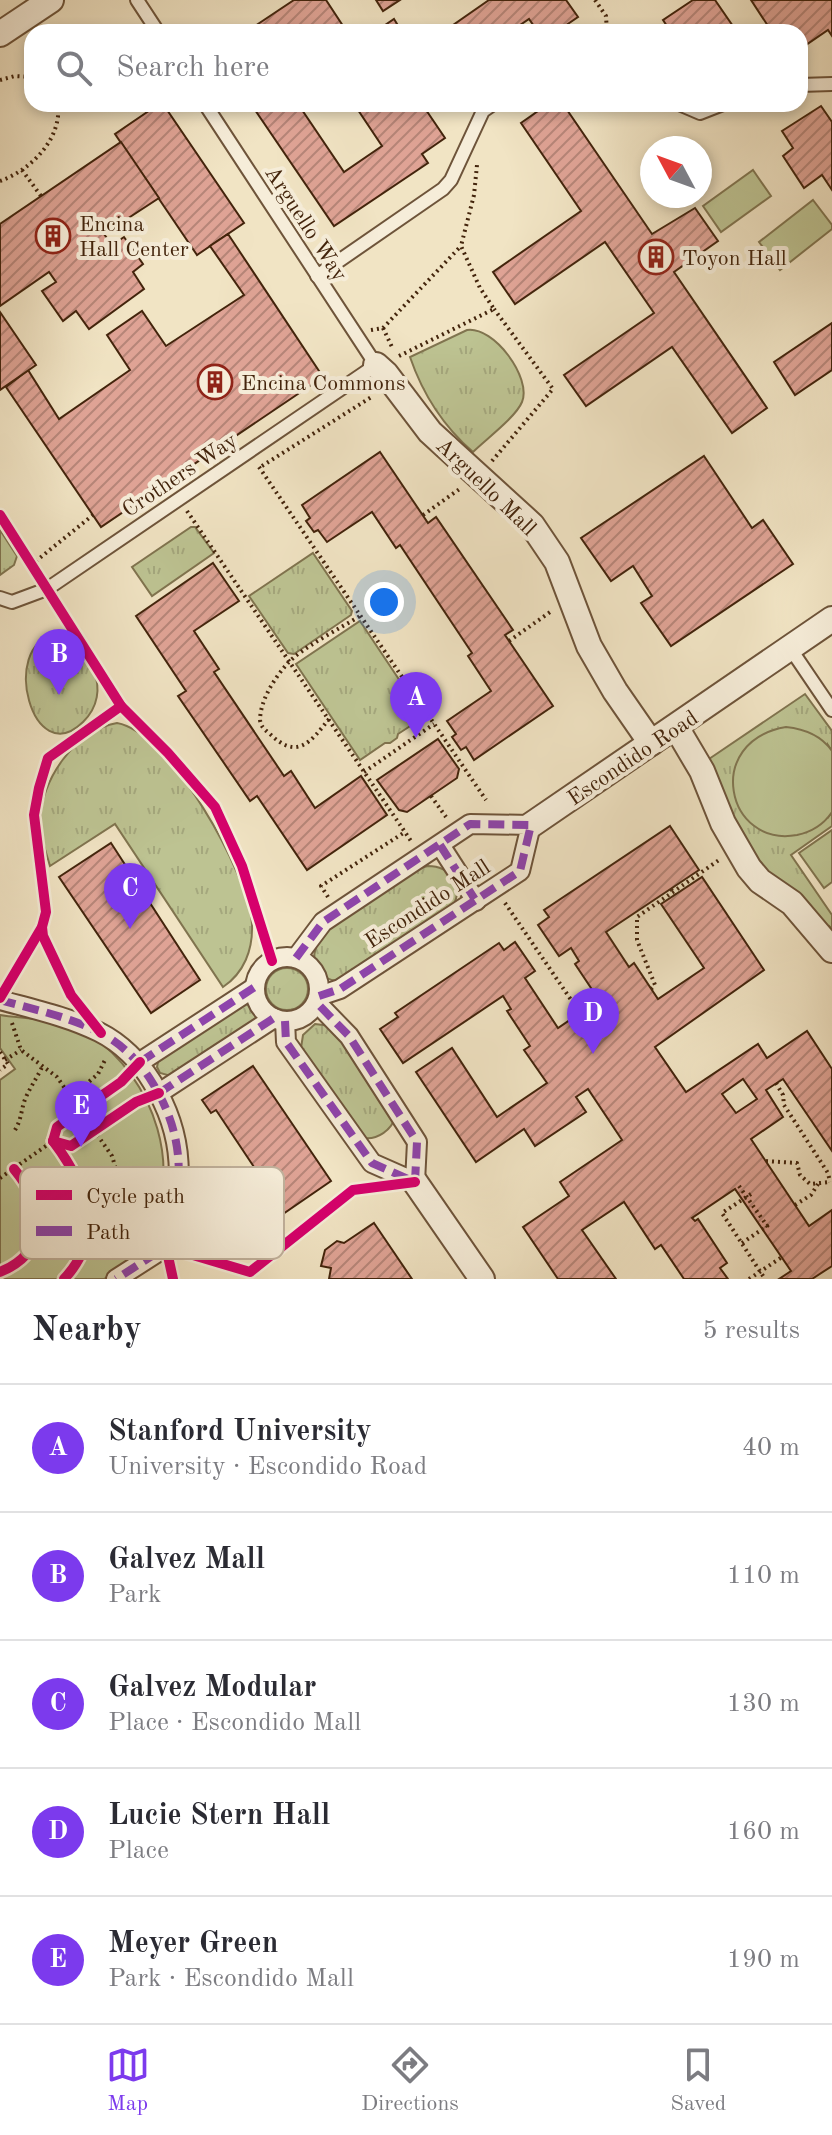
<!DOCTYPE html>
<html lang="en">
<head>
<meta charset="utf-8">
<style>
	:root { --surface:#fff; --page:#f2f2f3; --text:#2b2b33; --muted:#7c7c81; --line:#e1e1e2; --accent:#7c3aed }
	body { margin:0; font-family:"Old Standard TT",serif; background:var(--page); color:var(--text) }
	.compass { position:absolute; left:640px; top:136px; width:72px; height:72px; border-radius:50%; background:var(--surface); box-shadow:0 4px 12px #0003; rotate:311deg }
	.you { position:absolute; left:384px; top:602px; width:28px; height:28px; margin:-20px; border:6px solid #fff; border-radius:50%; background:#1a73e8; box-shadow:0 0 0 12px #1a73e833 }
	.badge { display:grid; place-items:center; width:52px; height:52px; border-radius:50%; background:var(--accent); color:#fff; font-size:26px; font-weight:700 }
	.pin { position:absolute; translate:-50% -66px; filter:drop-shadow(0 2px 4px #0008) }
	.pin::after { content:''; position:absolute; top:42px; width:28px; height:24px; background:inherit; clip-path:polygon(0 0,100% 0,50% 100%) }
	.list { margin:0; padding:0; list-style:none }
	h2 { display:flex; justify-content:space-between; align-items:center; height:104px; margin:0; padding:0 32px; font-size:34px }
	h2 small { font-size:26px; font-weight:400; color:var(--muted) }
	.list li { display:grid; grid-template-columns:52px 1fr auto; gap:24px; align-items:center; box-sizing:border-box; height:128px; padding:0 32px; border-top:2px solid var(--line) }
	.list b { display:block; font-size:30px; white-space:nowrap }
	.list p { margin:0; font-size:26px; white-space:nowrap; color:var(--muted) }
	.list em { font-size:26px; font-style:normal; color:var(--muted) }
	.icon { flex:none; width:44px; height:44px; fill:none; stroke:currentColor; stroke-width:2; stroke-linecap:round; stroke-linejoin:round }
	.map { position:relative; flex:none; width:832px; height:1279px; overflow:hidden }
	.search { position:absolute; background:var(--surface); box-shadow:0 4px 12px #0003; left:24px; right:24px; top:24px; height:88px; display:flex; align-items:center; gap:20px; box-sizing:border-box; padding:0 28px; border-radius:24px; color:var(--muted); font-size:30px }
	.sheet { height:744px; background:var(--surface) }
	nav { display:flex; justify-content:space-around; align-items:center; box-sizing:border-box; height:112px; border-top:2px solid var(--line); background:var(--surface); font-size:22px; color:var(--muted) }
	nav a { display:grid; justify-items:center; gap:4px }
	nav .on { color:var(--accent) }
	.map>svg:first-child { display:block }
	.grass { fill:url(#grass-tufts); stroke:#80744f; stroke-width:2 }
	.park { fill:#bdc392; stroke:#80744f; stroke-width:2 }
	.building { fill:url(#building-hatch); stroke:#43240c; stroke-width:2; fill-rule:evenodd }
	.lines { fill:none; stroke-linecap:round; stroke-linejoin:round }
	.service-casing { stroke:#6e543a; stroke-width:16 }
	.pedestrian-casing { stroke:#6e543a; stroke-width:22 }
	.minor-casing { stroke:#6e543a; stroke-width:28 }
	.path { stroke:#43240c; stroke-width:4; stroke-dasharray:2 4; stroke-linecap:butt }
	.service { stroke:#f6edd9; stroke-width:12 }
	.pedestrian { stroke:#f6edd9; stroke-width:18 }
	.minor { stroke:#f6edd9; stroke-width:24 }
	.path-bridge { stroke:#43240c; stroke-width:4; stroke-dasharray:2 4; stroke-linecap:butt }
	.quiet { stroke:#8e44ad; stroke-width:8; stroke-dasharray:16 8; stroke-linecap:butt }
	.cycleway-casing { stroke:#f6edd9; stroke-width:15 }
	.cycleway { stroke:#d6006c; stroke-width:10 }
	.labels { text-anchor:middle; stroke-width:8; stroke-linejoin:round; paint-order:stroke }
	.poi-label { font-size:22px; fill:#43240c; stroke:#f6edd9; text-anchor:start }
	.street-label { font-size:22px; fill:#43240c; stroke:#f6edd9 }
	.key { fill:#f6edd9; stroke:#c0b19c; stroke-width:2 }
	.key-label { font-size:22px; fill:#43240c }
</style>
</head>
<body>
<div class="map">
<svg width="832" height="1279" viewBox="0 0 832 1279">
	<defs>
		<pattern id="grass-tufts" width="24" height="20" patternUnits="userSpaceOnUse" patternTransform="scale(2)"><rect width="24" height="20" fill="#bdc392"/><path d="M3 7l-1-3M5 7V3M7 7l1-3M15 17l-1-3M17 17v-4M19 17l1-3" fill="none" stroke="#a4a77d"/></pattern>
		<pattern id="building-hatch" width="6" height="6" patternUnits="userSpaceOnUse" patternTransform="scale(2)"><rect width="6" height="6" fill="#dfa395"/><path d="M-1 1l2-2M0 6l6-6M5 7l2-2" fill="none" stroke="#b68578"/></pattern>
	</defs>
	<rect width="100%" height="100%" fill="#f1e4c4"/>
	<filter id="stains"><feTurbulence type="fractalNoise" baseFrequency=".0025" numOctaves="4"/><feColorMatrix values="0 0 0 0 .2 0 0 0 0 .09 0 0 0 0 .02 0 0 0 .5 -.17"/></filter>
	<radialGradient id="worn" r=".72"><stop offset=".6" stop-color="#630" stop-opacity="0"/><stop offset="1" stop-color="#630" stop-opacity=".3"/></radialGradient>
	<g class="grass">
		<path d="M467,330C494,326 532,378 522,402C516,417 485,440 473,452C443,426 423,395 410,357Z"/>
		<polygon points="191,527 195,527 214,553 152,596 132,567"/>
		<polygon points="0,530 17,556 14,565 0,575"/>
		<polygon points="313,553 352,611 351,615 294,654 288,653 249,596"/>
		<polygon points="360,621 424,717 398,734 397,738 390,743 385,743 360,760 296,664"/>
		<path d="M54,636C91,645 114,692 83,722C32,772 0,644 54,636Z"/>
		<polygon points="805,694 832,731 832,751 828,745 829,816 832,812 832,826 791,855 832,915 832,929 829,926 821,931 757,867 706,761"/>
		<path d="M117,723C170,732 249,874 252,924C253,950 244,973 223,987L115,824L50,866C46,852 40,837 40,822C40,781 75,730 117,723Z"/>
		<path d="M428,866C450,866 464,885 453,906L336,981C308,975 310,950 325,932L420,868Z"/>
		<circle cx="287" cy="989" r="21"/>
		<polygon points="247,1001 256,1006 258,1012 255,1021 171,1076 160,1073 157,1067 159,1057"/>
		<path d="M315,1024L331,1026L337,1032L395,1117C392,1130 377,1140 364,1138L301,1048L303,1035Z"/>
	</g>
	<g class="park">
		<polygon points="753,170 771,196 721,232 703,206"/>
		<polygon points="813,200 832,225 832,229 780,270 759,242"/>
		<path d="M786,727C805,729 821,735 832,751V812C824,824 811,832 797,835C726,848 703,741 786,727Z"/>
		<polygon points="832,830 832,882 824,888 799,853"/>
		<path d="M0,1015C25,1019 68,1020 89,1034C155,1078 187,1173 144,1243C138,1254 116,1275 104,1279C97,1279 86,1279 79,1279C53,1279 26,1279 0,1279V1080L15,1069L0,1048Z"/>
	</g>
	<g class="building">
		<polygon points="294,0 326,0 347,32 246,32"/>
		<polygon points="376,0 400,0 383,11"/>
		<polygon points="489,0 566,0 578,17 556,32 538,32 529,19 510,32 443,32"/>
		<polygon points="693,0 715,0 737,32 671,32 663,20"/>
		<polygon points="751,0 832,0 832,36 828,30 800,49 800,32 772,32"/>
		<polygon points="394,19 402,32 375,32"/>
		<polygon points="159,104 163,104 244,223 197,255 115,134"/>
		<polygon points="251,104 298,104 344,172 382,146 354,104 400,104 402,106 422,104 445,138 422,154 428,163 334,226"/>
		<polygon points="548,104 563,104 652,234 695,208 718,241 674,272 767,408 732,433 672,347 586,406 564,375 654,313 605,242 515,304 493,272 581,211 521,123"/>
		<polygon points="821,106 832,122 832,190 822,175 804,188 783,156 793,148 782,131"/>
		<polygon points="121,142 159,198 104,234 112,245 124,237 143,264 133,272 144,289 89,329 76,311 63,321 42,291 56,282 49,272 0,306 0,224"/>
		<polygon points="228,234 323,377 101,527 6,387 28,370 59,419 130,370 107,335 142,311 166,346 244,295 210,246"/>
		<polygon points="0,312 36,365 0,390"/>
		<polygon points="832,323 832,370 795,395 774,362"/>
		<polygon points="380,452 428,523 436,517 513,630 505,635 553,706 474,760 466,747 461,750 452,737 456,734 447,721 491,691 468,656 472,653 400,545 396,548 372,512 327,542 318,530 314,532 306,521 310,518 302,505"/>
		<polygon points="704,456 752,528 763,520 793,564 671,646 641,603 652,596 633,566 611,581 581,538"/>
		<polygon points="213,563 239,601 194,631 219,669 214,672 284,776 291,771 315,808 361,776 387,815 307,870 257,796 250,801 178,696 186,691 136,616"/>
		<polygon points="438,739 459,769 457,778 407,812 399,810 377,780"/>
		<path d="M670,826L699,870L606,932L629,967L634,963L658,999L704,968L661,904L702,877L764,970L655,1047L686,1092L758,1044L767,1058L807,1031L832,1069V1151L783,1079L766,1090L783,1117L751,1139L809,1226L832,1210V1266L812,1279H779L791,1271L735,1189L692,1218L695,1221L698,1219L727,1263L720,1268L728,1279H684L661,1245L655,1249L624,1202L582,1230L616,1279H558L523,1227L569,1196L560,1182L622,1140L588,1089L576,1097L586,1112L535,1146L524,1129L476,1162L416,1072L452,1048L497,1117L547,1083L524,1050L530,1046L507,1011L511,1009L503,996L403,1063L380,1029L398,1017L395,1013L499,943L504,950L515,942L535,971L525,978L558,1028L599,1000L575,964L579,961L571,948L559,956L538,925L549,917L544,910ZM743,1079L757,1099L736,1113L722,1094Z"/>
		<polygon points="111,843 200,980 151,1013 59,877"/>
		<polygon points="253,1066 331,1181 254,1234 220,1227 228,1193 248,1197 266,1185 216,1110 211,1113 202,1100"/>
		<polygon points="374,1223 412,1279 329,1279 331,1268 321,1266 325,1250 337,1241 344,1243"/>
	</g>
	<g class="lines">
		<g class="service-casing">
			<g id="service">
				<polyline points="137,0 158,32"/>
				<polyline points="800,85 832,84"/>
				<polyline points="679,104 700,113 723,104"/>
				<polyline points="317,276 443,189 451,180 483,111 493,104"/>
				<polyline points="0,598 12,602 47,589 376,365 205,104"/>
				<polyline points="790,648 832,710"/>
			</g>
		</g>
		<g class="pedestrian-casing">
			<g id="pedestrian">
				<polyline points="440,845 476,901"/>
				<circle cx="287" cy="989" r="32"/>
				<polyline points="296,958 323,922 470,824 531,825 520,871 340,989 319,996"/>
				<path d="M0,1000C33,1009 69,1017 99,1032C121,1043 140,1062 152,1082C186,1137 184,1186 166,1247L116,1279"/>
				<polyline points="285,1021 286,1042 372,1163 415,1182 417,1142 349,1036 317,1003"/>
				<polyline points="140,1062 255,987"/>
				<polyline points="159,1093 274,1018"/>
			</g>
		</g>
		<g class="minor-casing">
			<g id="minor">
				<polyline points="0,34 51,0"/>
				<polyline points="376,365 386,374 430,432 532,525 557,562 589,646 615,691 651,743"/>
				<polyline points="676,727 702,771 723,823 749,868 760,881 792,903 832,950"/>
				<polyline points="531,825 832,619"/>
				<polyline points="415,1182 482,1279"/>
			</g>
		</g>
		<g class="path">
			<polyline points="595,0 606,16 607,32"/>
			<polyline points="0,80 15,76 32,77"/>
			<polyline points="92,104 94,104"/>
			<polyline points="22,170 41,196"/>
			<path d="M0,181C31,170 62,139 58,104"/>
			<polyline points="383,328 392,347"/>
			<polyline points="371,330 383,328 461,246"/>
			<polyline points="399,356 494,309 480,288 461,246 474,195 477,165"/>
			<polyline points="492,461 553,389 494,309"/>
			<polyline points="262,466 373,396"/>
			<polyline points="259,467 486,800"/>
			<polyline points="187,511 411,841"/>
			<polyline points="423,515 461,488"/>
			<polyline points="31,565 93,515"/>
			<polyline points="509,641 553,610"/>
			<path d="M329,719C310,743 297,760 270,734C265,730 260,726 260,719C261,699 274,679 287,664C301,648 341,628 360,616"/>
			<polyline points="364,772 434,724"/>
			<polyline points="431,796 446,817"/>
			<polyline points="328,897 321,886 405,832"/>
			<polyline points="505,903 580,1013"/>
			<polyline points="651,989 655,985 637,940 637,917 719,860"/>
			<polyline points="12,1023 21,1050 57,1077 112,1156 123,1192 126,1221"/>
			<polyline points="0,1052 8,1064 0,1070"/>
			<polyline points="5,1060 21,1050"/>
			<polyline points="776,1083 783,1095 784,1105 828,1173 830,1182"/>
			<polyline points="71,1097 98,1074 106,1058"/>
			<path d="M15,1130C22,1119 21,1108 26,1097C31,1086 38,1076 43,1065"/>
			<polyline points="766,1161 797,1163 800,1175 810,1184 830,1182"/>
			<polyline points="0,1178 53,1141"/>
			<polyline points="739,1186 770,1230"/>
			<polyline points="751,1194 722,1213 765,1279"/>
			<polyline points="795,1205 811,1195 818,1184"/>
			<polyline points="88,1214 108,1210 146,1236"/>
			<polyline points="742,1243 770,1224"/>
			<polyline points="749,1279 782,1257"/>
		</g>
		<use href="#service" class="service"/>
		<use href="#pedestrian" class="pedestrian"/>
		<use href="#minor" class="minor"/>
		<polyline class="path-bridge" points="671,889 675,895"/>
		<g class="quiet">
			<polyline points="440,845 476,901"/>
			<polyline points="296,958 323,922 470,824 531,825 520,871 340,989 319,996"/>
			<path d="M0,1000C33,1009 69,1017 99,1032C121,1043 140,1062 152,1082C186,1137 184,1186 166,1247L116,1279"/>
			<polyline points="285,1021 286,1042 372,1163 415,1182 417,1142 349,1036 317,1003"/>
			<polyline points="140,1062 255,987"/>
			<polyline points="159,1093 274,1018"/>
		</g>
		<g class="cycleway-casing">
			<g id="cycleway">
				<polyline points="0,515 121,706 168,753 215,807 242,866 272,961"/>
				<polyline points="42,927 43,936 71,995 101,1033"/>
				<polyline points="0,998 42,927 46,912 34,815 39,788 48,758 121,706"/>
				<path d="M53,1141C85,1183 106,1235 64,1279"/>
				<polyline points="53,1141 71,1146 136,1102 159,1093"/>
				<polyline points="53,1141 57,1127 121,1082 140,1062"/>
				<path d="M0,1272C51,1251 44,1205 14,1169"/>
				<polyline points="173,1279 166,1247 250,1272 353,1190 415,1182"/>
			</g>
		</g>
		<use href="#cycleway" class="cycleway"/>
	</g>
	<defs>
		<g id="building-ring" transform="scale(1.8)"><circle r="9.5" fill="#f6edd9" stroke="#8f2418" stroke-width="1.5"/><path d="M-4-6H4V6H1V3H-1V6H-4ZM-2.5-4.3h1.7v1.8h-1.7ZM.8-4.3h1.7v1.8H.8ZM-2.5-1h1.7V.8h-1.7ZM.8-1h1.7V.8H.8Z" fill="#8f2418"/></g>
	</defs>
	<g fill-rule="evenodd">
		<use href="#building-ring" x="53" y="236"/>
		<use href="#building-ring" x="656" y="257"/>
		<use href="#building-ring" x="215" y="382"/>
	</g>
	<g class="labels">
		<g class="poi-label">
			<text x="79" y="231">Encina<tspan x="79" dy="25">Hall Center</tspan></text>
			<text x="682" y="265">Toyon Hall</text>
			<text x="241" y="390">Encina Commons</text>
		</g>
		<g class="street-label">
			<text transform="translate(307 223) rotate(57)" y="8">Arguello Way</text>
			<text transform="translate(179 474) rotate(-34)" y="8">Crothers Way</text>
			<text transform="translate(487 486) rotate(44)" y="8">Arguello Mall</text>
			<text transform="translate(632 757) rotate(-34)" y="8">Escondido Road</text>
			<text transform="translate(427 903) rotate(-33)" y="8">Escondido Mall</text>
		</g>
	</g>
	<rect x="20" y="1167" width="264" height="92" rx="12" class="key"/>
	<rect x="36" y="1190" width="36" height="10" fill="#d6006c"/>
	<rect x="36" y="1226" width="36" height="10" fill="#8e44ad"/>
	<g class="key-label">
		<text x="86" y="1203">Cycle path</text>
		<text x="86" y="1239">Path</text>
	</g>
	<rect width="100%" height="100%" filter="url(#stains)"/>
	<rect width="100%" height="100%" fill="url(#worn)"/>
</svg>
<svg class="compass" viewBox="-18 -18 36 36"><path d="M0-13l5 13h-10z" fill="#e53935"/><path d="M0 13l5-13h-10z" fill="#7c7c81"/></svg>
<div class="you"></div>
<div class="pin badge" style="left:416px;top:738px">A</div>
<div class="pin badge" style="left:59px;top:695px">B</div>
<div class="pin badge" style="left:130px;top:929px">C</div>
<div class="pin badge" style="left:593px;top:1054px">D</div>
<div class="pin badge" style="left:81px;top:1147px">E</div>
<div class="search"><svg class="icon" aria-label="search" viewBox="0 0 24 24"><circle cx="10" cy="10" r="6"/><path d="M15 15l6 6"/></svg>Search here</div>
</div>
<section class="sheet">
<h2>Nearby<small>5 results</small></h2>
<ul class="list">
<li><span class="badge">A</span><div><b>Stanford University</b><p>University · Escondido Road</p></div><em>40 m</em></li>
<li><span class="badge">B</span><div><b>Galvez Mall</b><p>Park</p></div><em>110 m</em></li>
<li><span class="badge">C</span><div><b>Galvez Modular</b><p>Place · Escondido Mall</p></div><em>130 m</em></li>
<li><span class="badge">D</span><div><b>Lucie Stern Hall</b><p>Place</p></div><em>160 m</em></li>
<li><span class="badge">E</span><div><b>Meyer Green</b><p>Park · Escondido Mall</p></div><em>190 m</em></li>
</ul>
</section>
<nav>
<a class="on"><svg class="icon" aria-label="map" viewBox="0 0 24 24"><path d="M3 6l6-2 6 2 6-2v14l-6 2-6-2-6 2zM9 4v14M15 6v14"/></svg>Map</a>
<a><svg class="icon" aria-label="directions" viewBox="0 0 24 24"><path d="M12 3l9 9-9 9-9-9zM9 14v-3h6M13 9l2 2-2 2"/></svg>Directions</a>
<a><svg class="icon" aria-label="saved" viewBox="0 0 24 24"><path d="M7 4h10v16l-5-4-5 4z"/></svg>Saved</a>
</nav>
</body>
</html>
